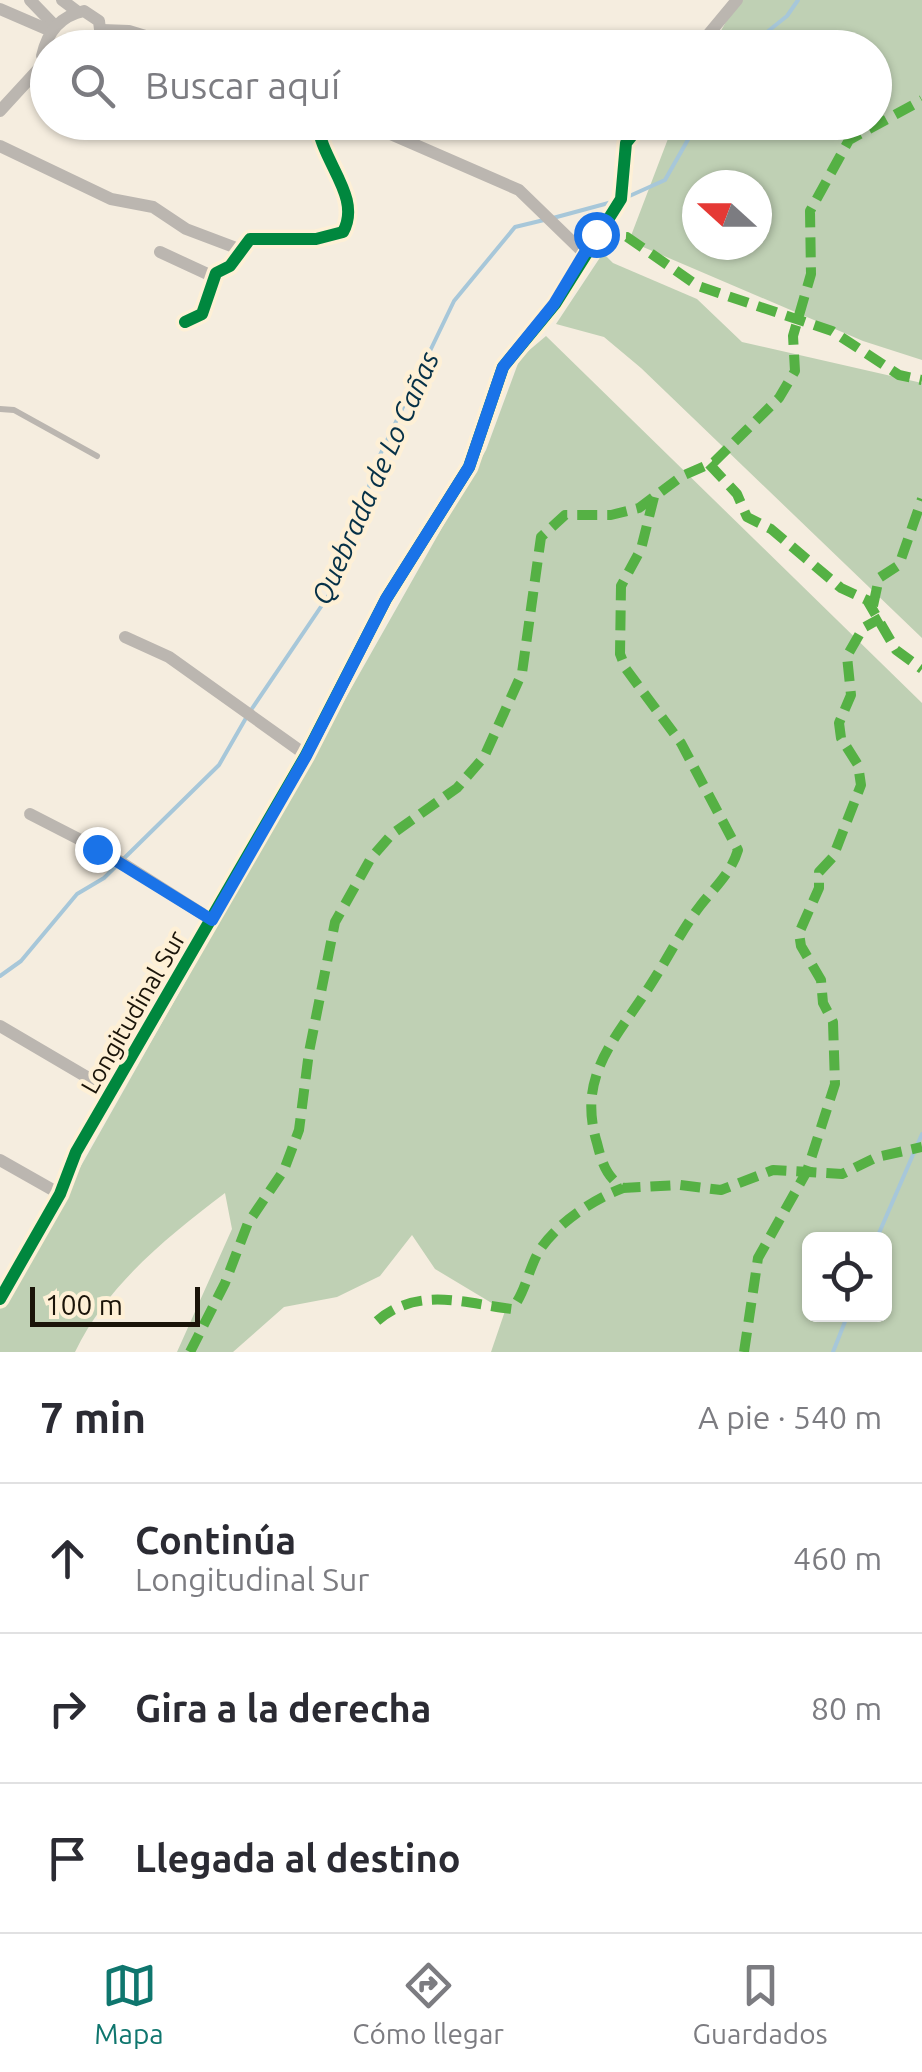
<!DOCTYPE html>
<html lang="es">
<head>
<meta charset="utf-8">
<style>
	:root { --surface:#fff; --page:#f2f2f3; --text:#2b2b33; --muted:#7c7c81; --line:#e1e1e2; --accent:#0f766e }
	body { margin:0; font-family:Ubuntu,sans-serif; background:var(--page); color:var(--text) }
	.controls { position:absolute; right:30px; bottom:30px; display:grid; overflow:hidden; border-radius:15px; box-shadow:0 2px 8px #0004 }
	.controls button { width:90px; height:90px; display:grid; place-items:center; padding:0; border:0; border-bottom:2px solid var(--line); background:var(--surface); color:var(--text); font:50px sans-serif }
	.compass { position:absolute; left:682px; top:170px; width:90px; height:90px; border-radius:50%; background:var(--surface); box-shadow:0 2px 8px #0004; rotate:291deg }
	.scale { position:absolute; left:30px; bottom:25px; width:170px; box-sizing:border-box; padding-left:10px; border:5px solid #1a1409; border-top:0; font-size:28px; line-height:35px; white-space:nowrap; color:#1a1409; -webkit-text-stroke:8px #fef0d6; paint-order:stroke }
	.stop { position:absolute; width:30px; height:30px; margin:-22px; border:8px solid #1a73e8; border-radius:50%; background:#fff }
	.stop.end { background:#1a73e8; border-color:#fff; box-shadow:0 2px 10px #0008 }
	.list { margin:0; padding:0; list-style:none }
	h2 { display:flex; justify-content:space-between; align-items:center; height:130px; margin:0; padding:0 40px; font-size:42px }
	h2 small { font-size:32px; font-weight:400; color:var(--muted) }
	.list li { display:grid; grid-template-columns:65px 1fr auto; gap:30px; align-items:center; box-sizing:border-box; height:150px; padding:0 40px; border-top:2px solid var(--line) }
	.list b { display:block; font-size:38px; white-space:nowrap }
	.list p { margin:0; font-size:32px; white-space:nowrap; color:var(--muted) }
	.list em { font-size:32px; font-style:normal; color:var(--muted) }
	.icon { flex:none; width:55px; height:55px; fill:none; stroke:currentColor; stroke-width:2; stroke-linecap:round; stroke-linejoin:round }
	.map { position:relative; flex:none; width:922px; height:1352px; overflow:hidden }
	.search { position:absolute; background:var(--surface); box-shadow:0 2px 8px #0004; left:30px; right:30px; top:30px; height:110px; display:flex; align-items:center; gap:25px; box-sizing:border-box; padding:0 35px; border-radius:55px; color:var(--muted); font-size:38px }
	.sheet { height:580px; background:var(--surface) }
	nav { display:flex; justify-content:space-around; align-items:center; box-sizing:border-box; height:140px; border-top:2px solid var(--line); background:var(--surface); font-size:28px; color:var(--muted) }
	nav a { display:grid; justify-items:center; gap:5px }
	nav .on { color:var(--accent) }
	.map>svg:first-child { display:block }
	.forest { fill:#bfd0b4; fill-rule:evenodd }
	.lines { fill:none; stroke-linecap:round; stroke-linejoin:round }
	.stream { stroke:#a7c7d9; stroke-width:4 }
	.service { stroke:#bbb6b0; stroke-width:6 }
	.minor { stroke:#bbb6b0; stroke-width:12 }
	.quiet { stroke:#55b144; stroke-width:10; stroke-dasharray:20 10; stroke-linecap:butt }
	.cycleway-casing { stroke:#fef0d6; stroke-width:19 }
	.cycleway { stroke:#00873e; stroke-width:12 }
	.route { stroke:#1a73e8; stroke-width:12 }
	.labels { text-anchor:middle; stroke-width:9; stroke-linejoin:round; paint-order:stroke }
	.street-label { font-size:25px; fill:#1a1409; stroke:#fef0d6 }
	.water-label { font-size:28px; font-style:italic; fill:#063147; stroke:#fef0d6 }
</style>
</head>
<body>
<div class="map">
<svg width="922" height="1352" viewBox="0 0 922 1352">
	<rect width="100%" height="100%" fill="#f5eddf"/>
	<g class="forest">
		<path d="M738,0H922V360L863,341L629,241L674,123L874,122V48L712,47ZM697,185H757V245H697Z"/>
		<polygon points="603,253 613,263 697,299 742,342 922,383 922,638 641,368 604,337 556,324"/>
		<path d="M546,336L922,703V1352H491L505,1311L435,1269L412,1235L380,1276L337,1297L284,1307L233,1352H177L232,1229L225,1193C166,1238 108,1284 75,1352H0V1309L486,450L520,358ZM810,1240H884V1314H810Z"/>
	</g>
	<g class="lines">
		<g class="stream">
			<polyline points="747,48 787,16 798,0"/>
			<polyline points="625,198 665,180 698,122"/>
			<polyline points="553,218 616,201"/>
			<polyline points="251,710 335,586 379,457 454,301 515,227 544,220"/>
			<polyline points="0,976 21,961 77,894 104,878 219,765 246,718"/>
			<polyline points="876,1240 922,1134"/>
			<polyline points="833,1352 848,1314"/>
		</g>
		<polyline class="service" points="0,409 14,410 97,456"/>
		<g class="minor">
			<polyline points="30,0 55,26"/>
			<polyline points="62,0 78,12"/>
			<polyline points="0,9 51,31"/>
			<polyline points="102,30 129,31 185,48"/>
			<polyline points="697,48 737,0"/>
			<path d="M48,64L42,56C47,33 60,16 84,11L99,21L101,38L96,48"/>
			<polyline points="0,111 44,63"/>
			<polyline points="363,122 519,190 585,254"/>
			<polyline points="0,146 111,199 153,207 186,229 239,249"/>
			<polyline points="160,252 214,277"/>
			<path d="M185,322L202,314L216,273L230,266L250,239H316L343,232C363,196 319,160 318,122"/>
			<polyline points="125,637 169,657 306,755"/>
			<polyline points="30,814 108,854 212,920"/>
			<polyline points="0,1026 114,1093"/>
			<polyline points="0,1160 60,1194"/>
			<polyline points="0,1299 60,1194 76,1152 306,755 386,599 469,467 503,367 555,304 621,199 626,143 643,122"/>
		</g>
		<g class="quiet">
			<polyline points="596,235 627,237 698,286 832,331 899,375 922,380"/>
			<polyline points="709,464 737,494 747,517 771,529 841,588 867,600 896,650 922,669"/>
			<path d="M654,497L641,549L621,586L620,654L626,669L681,743L738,850C731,873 715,887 700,906C681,931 668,958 651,984C617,1038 576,1074 597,1143C602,1163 606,1176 623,1188L680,1185L721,1190L773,1170L842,1174L877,1157L922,1147"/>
			<polyline points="873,606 879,578 899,565 922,499"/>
			<path d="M377,1321C418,1286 463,1303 512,1309C526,1291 528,1270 539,1251C557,1223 594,1199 623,1188"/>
			<polyline points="190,1352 225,1283 248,1223 284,1170 299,1130 309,1052 335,922 371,858 392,834 457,788 484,757 522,673 541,537 565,515 611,515 639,508 682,476 714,462 779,398 795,371 793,336 811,274 810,211 849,140 922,100"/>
			<polyline points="744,1352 758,1258 807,1171 835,1084 833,1022 823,1003 821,980 801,946 799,933 819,888 819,872 833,857 861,785 858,765 841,738 839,723 851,695 847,656 863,628 881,618"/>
		</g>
		<g class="cycleway-casing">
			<g id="cycleway">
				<path d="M185,322L202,314L216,273L230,266L250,239H316L343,232C363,196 319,160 318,122"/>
				<polyline points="0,1299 60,1194 76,1152 306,755 386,599 469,467 503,367 555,304 621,199 626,143 643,122"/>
			</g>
		</g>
		<use href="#cycleway" class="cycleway"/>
	</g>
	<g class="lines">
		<polyline class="route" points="97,849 212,920 306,756 386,599 469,467 503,367 554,304 596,234"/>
	</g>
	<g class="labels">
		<g class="street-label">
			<text transform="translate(133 1012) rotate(-60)" y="9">Longitudinal Sur</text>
		</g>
		<g class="water-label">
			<text transform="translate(375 478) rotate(-66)" y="10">Quebrada de Lo Cañas</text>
		</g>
	</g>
</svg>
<div class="controls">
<button><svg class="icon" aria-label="locate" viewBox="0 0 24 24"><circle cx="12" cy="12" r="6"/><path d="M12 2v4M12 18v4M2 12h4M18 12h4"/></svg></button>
</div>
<svg class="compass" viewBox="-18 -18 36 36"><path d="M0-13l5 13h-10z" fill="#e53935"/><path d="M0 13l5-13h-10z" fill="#7c7c81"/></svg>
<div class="scale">100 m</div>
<div class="stop" style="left:596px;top:234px"></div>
<div class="stop end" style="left:97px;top:849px"></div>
<div class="search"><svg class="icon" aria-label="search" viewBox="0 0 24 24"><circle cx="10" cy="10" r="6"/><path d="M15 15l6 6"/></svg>Buscar aquí</div>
</div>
<section class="sheet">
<h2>7 min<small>A pie · 540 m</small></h2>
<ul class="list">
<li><svg class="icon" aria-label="ahead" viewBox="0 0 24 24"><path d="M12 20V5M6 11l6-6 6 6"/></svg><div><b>Continúa</b><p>Longitudinal Sur</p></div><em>460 m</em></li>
<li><svg class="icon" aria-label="right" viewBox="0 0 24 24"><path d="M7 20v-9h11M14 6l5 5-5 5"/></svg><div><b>Gira a la derecha</b></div><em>80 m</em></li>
<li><svg class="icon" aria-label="arrive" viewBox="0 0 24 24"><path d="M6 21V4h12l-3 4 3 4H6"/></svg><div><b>Llegada al destino</b></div></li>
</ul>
</section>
<nav>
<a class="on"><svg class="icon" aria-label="map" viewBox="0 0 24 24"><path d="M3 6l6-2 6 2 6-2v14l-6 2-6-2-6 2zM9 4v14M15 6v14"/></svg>Mapa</a>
<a><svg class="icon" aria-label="directions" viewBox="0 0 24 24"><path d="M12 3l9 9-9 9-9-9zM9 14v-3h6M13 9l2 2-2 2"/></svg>Cómo llegar</a>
<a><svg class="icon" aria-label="saved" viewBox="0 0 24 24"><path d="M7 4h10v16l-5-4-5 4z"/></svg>Guardados</a>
</nav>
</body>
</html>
